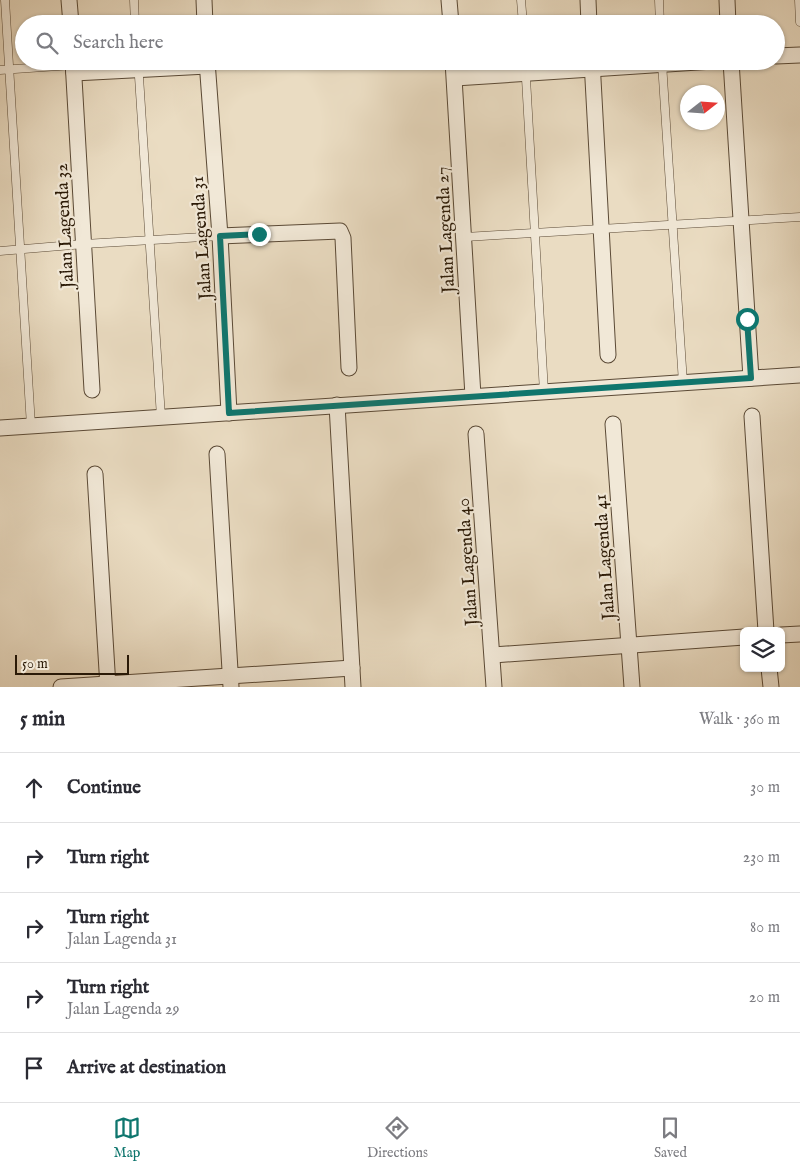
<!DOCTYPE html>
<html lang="en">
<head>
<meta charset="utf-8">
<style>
	:root { --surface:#fff; --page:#f7f7f7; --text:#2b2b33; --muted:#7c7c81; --line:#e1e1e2; --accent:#0f766e }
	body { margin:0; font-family:"IM FELL English",serif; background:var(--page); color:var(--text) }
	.controls { position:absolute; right:15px; bottom:15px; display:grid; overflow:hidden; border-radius:8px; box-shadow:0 1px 4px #0004 }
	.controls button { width:45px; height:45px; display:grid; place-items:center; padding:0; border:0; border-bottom:1px solid var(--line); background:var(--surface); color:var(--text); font:25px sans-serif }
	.compass { position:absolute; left:680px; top:85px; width:45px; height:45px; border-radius:50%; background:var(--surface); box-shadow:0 1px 4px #0004; rotate:73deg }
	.scale { position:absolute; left:15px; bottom:12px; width:114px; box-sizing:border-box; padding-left:5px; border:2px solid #2b1a07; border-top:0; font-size:14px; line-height:18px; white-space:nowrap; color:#2b1a07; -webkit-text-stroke:4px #f1e8d7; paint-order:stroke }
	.stop { position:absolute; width:15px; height:15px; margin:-11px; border:4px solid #0f766e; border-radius:50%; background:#fff }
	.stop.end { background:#0f766e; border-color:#fff; box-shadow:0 1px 5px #0008 }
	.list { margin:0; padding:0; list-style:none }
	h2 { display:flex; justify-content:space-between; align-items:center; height:65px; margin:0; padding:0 20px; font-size:21px }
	h2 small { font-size:16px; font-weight:400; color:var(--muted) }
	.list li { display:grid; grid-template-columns:32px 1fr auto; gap:15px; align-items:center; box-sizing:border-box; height:70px; padding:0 20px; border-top:1px solid var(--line) }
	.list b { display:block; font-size:19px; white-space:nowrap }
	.list p { margin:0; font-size:16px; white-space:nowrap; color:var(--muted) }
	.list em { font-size:16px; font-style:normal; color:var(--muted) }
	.icon { flex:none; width:28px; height:28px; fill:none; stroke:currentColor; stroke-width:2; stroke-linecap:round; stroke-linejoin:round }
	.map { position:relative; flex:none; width:800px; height:687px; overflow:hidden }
	.search { position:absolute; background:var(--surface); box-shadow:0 1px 4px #0004; left:15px; right:15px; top:15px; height:55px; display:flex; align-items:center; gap:12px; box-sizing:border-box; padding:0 18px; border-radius:28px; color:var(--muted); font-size:19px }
	.sheet { height:415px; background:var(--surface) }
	nav { display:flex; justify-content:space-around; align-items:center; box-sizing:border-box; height:70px; border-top:1px solid var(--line); background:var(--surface); font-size:14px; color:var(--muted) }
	nav a { display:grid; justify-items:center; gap:2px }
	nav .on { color:var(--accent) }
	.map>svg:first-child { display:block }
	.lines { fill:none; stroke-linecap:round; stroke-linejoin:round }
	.lane-casing { stroke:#5b4a36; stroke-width:9 }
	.street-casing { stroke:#5b4a36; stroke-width:17 }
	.lane { stroke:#f1e8d7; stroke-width:8 }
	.street { stroke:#f1e8d7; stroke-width:15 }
	.route { stroke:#0f766e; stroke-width:6 }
	.labels { text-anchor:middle; stroke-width:4.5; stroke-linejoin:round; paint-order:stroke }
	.street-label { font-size:18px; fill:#2b1a07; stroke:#f1e8d7 }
</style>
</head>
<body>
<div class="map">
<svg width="800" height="687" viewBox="0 0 800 687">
	<rect width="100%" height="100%" fill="#eadcc2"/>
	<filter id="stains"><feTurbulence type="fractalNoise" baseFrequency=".004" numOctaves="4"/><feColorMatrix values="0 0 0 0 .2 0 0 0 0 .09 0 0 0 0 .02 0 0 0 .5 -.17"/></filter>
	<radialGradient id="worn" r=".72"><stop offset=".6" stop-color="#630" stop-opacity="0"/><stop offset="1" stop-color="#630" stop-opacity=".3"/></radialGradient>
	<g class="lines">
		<g class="lane-casing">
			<g id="lane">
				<polyline points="5,0 31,426"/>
				<polyline points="134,0 135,24"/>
				<polyline points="521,0 523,24"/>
				<polyline points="659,0 660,24"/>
				<polyline points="799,0 800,22"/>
				<polyline points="138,61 161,417"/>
				<polyline points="525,61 544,392"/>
				<polyline points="662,63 683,383"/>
				<polyline points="0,70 73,65"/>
				<polyline points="465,237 800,217"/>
				<polyline points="0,251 84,244 220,236"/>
			</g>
		</g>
		<g class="street-casing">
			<g id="street">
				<polyline points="69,0 71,24"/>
				<polyline points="204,0 205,24"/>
				<polyline points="449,0 451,24"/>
				<polyline points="588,0 589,24"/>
				<polyline points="727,0 728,24"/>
				<polyline points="776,56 800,55"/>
				<polyline points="73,61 92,390"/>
				<polyline points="207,61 220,236 229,413"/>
				<polyline points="453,61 473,396"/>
				<polyline points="592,61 608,355"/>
				<polyline points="731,61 751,378"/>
				<polyline points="74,73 207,66"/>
				<polyline points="455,78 713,61"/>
				<polyline points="220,236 340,231 343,238 349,368"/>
				<polyline points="337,405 353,687"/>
				<polyline points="752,416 766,631"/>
				<polyline points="613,424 632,687"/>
				<polyline points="0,428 800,375"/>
				<polyline points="476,434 494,687"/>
				<polyline points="217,454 231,687"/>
				<polyline points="95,474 108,687"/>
				<polyline points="781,635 800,634"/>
				<polyline points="493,655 744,637"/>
				<polyline points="769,668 771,687"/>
				<polyline points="61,687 352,668"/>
			</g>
		</g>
		<use href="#lane" class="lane"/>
		<use href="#street" class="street"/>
	</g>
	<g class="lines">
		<polyline class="route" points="259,234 220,236 229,413 751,378 747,319"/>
	</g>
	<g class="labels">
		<g class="street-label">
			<text transform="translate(64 226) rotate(-93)" y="6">Jalan Lagenda 32</text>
			<text transform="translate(445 230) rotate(-93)" y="6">Jalan Lagenda 27</text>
			<text transform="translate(201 238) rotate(-94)" y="6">Jalan Lagenda 31</text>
			<text transform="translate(604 557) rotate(-94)" y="6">Jalan Lagenda 41</text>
			<text transform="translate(467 562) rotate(-94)" y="6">Jalan Lagenda 40</text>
		</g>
	</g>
	<rect width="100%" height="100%" filter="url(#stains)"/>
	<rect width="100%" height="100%" fill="url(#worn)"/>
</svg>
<div class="controls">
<button><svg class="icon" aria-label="layers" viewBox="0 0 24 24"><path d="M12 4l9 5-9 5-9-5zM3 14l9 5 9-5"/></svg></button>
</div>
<svg class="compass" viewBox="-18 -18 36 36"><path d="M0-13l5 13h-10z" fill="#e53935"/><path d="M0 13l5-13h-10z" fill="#7c7c81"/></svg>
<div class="scale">50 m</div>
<div class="stop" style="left:747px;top:319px"></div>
<div class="stop end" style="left:259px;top:234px"></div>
<div class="search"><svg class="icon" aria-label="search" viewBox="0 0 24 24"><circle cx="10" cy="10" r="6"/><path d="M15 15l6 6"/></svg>Search here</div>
</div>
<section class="sheet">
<h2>5 min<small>Walk · 360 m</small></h2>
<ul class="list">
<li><svg class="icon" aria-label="ahead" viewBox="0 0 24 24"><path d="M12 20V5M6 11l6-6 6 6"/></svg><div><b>Continue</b></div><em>30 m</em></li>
<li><svg class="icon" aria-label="right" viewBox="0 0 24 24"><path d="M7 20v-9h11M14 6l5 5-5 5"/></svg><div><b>Turn right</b></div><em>230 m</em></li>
<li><svg class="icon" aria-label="right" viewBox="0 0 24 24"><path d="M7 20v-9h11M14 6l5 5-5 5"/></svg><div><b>Turn right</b><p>Jalan Lagenda 31</p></div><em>80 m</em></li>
<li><svg class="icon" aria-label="right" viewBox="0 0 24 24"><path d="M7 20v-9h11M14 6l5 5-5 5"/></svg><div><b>Turn right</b><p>Jalan Lagenda 29</p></div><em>20 m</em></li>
<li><svg class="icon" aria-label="arrive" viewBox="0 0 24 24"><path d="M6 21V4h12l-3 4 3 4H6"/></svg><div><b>Arrive at destination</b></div></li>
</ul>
</section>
<nav>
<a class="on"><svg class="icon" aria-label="map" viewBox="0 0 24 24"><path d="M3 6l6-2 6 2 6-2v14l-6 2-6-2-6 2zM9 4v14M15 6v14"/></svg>Map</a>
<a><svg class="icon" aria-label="directions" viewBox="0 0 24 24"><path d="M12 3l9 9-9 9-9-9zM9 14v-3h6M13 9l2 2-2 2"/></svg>Directions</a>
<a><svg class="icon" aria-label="saved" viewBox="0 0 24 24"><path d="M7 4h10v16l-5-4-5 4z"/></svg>Saved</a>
</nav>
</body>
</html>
